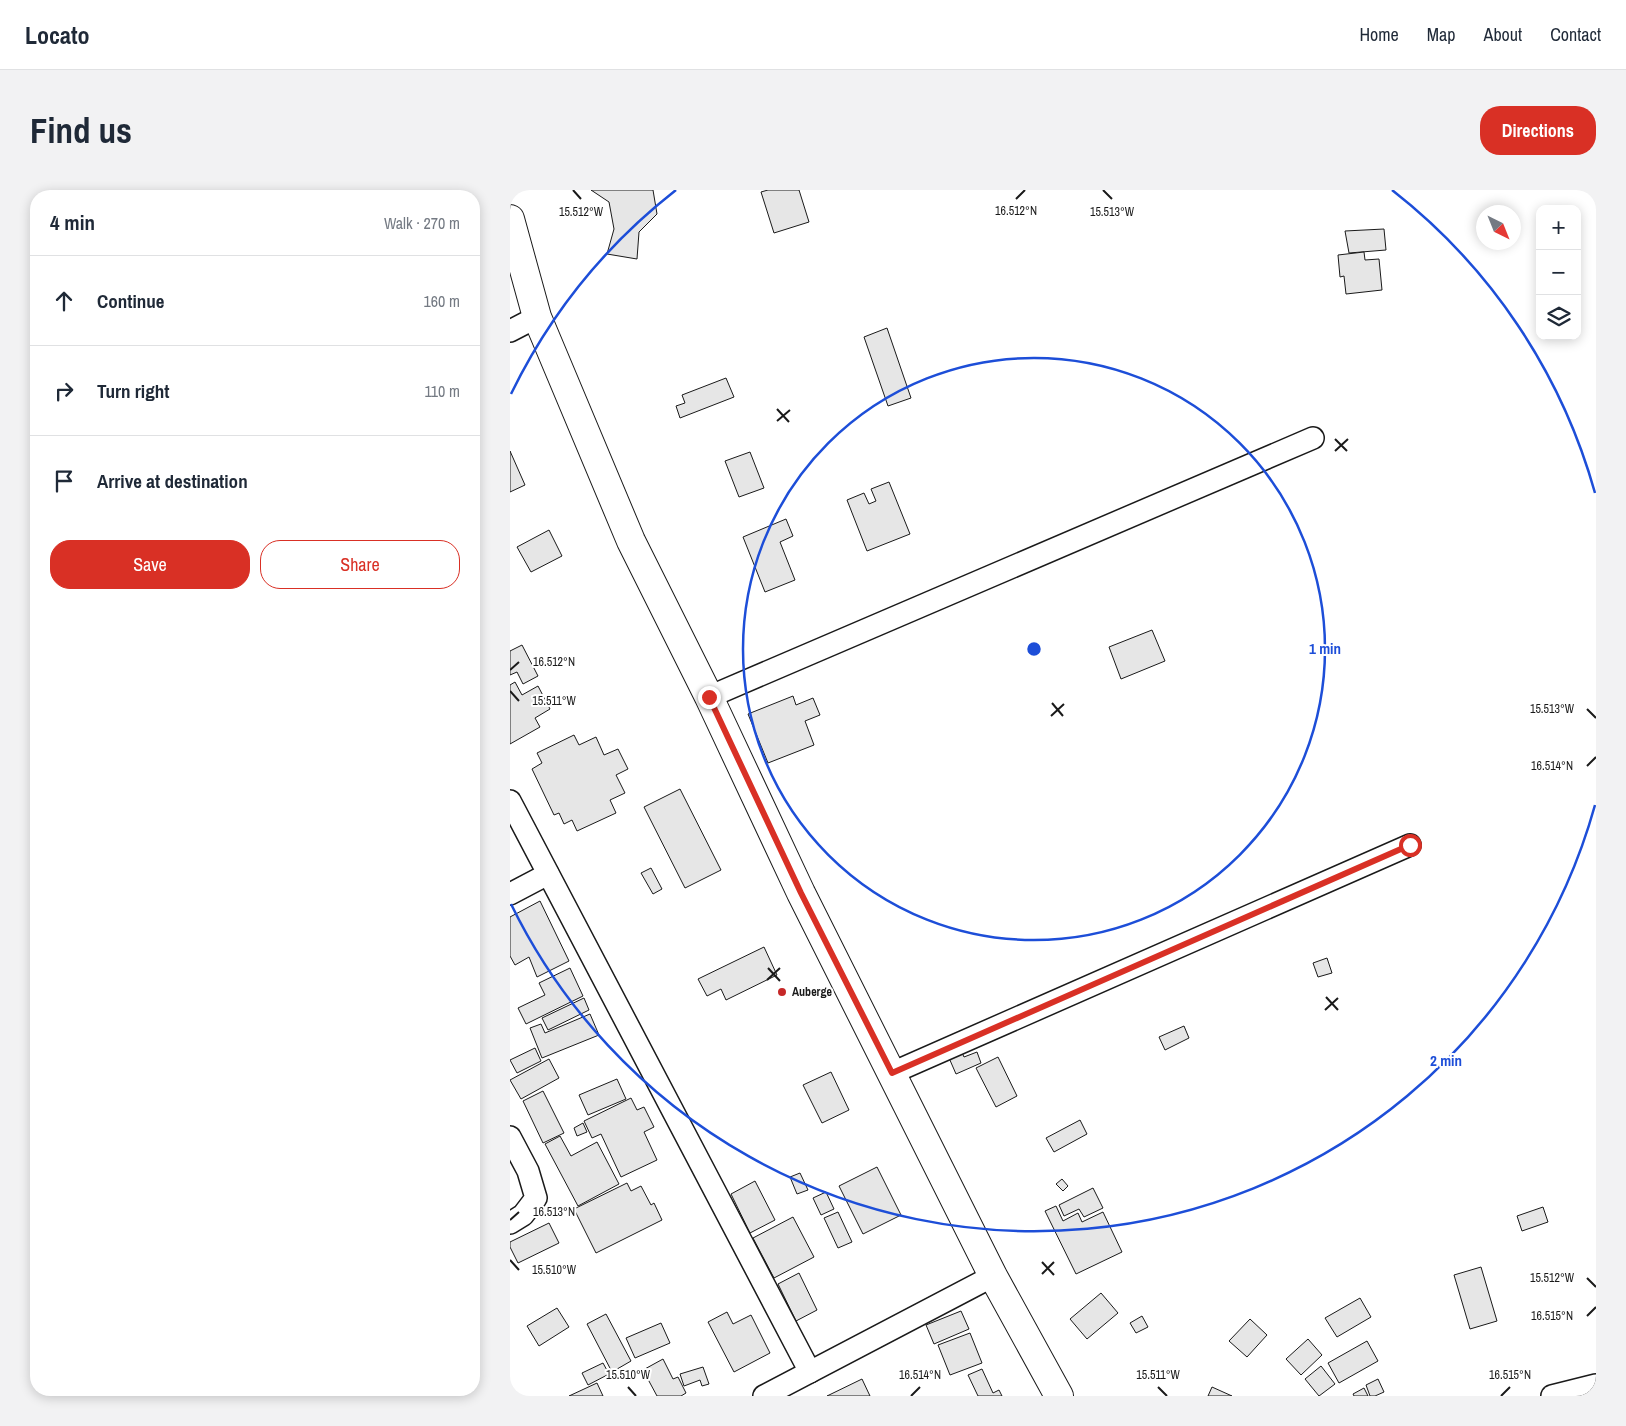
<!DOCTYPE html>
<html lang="en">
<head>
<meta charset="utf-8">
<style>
	:root { --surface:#fff; --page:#f2f2f3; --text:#1f2937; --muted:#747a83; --line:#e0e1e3; --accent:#d93025 }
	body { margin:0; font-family:"Archivo Narrow",sans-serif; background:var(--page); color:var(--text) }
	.controls { position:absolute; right:15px; top:15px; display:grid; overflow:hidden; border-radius:10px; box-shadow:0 2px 12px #0003 }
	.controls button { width:45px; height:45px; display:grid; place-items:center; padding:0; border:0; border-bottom:1px solid var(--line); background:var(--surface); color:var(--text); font:25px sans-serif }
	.compass { position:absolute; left:966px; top:15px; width:45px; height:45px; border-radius:50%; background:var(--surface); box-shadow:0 2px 12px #0003; rotate:137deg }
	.stop { position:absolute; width:15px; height:15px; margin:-11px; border:4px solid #d93025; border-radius:50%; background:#fff }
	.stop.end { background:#d93025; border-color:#fff; box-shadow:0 1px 5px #0008 }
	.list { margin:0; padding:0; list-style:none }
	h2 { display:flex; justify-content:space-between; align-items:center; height:65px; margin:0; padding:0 20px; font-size:21px }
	h2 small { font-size:16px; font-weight:400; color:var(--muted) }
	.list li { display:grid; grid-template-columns:32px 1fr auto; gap:15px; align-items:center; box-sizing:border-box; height:90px; padding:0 20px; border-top:1px solid var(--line) }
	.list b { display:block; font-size:19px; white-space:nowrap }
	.list em { font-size:16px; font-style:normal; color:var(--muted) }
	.actions { display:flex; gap:10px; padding:15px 20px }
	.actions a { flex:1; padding:11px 0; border:1px solid var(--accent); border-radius:20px; text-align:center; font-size:18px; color:var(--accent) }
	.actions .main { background:var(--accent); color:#fff }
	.icon { flex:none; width:28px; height:28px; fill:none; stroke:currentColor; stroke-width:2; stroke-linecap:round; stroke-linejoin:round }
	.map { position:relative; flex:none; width:1086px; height:1206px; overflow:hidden; border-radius:20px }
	header { display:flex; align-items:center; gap:30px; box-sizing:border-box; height:70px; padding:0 25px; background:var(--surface); border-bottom:1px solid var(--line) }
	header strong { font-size:24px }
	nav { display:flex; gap:28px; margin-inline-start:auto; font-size:18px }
	.intro { display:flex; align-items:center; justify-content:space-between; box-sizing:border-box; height:120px; padding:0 30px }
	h1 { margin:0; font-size:35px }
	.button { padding:12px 22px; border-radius:20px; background:var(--accent); color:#fff; font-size:18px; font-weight:700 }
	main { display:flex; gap:30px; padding:0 30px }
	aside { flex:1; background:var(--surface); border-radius:20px; box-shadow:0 2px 12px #0003 }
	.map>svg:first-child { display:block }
	.building { fill:#e6e6e6; stroke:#1a1a1a }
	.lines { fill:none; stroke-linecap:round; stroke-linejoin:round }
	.street-casing { stroke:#1a1a1a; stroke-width:24 }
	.secondary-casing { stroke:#1a1a1a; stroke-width:30 }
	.street { stroke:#fff; stroke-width:21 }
	.secondary { stroke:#fff; stroke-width:28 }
	.route { stroke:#d93025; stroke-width:6 }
	.ticks { fill:none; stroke:#1a1a1a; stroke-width:2 }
	.ring { fill:none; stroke:#1d4ed8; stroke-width:2.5 }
	.poi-dot { fill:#c62828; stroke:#fff; stroke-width:2 }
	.labels { text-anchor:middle; stroke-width:4; stroke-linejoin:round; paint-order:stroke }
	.poi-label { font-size:12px; font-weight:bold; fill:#1a1a1a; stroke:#fff; text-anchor:start }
	.ticks-label { font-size:12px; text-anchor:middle; fill:#1a1a1a; stroke:#fff; stroke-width:4; stroke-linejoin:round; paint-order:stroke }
	.centre { fill:#1d4ed8; stroke:#fff; stroke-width:2.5 }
	.ring-label { font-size:15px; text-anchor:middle; font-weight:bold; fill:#1d4ed8; stroke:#fff; stroke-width:4; stroke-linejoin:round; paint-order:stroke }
</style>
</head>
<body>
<header>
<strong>Locato</strong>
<nav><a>Home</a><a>Map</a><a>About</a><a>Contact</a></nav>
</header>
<div class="intro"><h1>Find us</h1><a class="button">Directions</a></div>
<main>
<aside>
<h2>4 min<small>Walk · 270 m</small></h2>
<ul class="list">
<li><svg class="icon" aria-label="ahead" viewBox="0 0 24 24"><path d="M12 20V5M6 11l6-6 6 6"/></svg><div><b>Continue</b></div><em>160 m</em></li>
<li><svg class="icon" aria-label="right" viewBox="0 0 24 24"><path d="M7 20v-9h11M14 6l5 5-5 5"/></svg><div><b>Turn right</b></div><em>110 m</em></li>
<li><svg class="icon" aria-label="arrive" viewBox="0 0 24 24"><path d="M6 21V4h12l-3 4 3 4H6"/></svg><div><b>Arrive at destination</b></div></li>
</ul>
<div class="actions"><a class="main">Save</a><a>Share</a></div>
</aside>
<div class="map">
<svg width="1086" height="1206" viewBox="0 0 1086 1206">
	<rect width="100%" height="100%" fill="#fff"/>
	<g class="building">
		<polygon points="81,0 143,0 147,24 129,42 127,69 97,64 104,39 99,12"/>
		<polygon points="258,0 289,0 299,32 264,43 251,2"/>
		<polygon points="874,39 876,60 839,63 835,41"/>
		<polygon points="854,62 855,70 869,69 872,100 836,104 834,86 830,87 828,65"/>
		<polygon points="377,138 401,208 378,216 354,147"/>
		<polygon points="216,188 224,207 170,228 166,216 175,213 172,205"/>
		<polygon points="0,261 15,295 0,302"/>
		<polygon points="240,262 254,298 229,307 215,271"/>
		<polygon points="379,292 400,344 357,361 337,310 354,303 359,314 366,311 361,299"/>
		<polygon points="276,329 283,346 270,352 285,390 255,402 233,347"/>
		<polygon points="39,340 52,366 21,382 7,357"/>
		<polygon points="642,440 655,471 611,489 599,457"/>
		<polygon points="12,455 28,486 13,494 7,482 0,485 0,461"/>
		<polygon points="5,492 12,505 28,496 40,519 25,528 30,537 0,554 0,495"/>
		<polygon points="283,506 286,515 303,508 310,525 295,531 304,555 258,573 238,524"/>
		<polygon points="64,545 69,555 86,547 94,565 108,559 118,579 106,585 115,603 100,610 106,623 67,641 62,630 54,634 49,623 44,625 22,579 32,573 27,563"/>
		<polygon points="170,599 211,680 175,698 134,617"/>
		<polygon points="141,678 152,699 143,704 131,683"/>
		<polygon points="30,711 59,771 27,787 19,767 5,775 0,766 0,727"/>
		<polygon points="254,757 267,785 216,810 211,799 197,806 188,789"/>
		<polygon points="817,768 822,783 808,787 803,773"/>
		<polygon points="60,778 73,806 16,834 8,818 35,805 29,793"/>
		<polygon points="74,808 79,820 38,840 32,828"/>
		<polygon points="80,824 89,845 32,868 20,838 31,834 35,843"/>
		<polygon points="674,836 679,848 655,860 649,847"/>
		<polygon points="449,856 454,867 467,862 471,873 446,884 436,861"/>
		<polygon points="25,858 31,871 7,883 0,870"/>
		<polygon points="488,867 507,906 486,917 466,878"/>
		<polygon points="39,869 49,888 11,909 0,890"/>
		<polygon points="321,882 339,920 312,933 293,895"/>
		<polygon points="107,889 116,909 78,925 69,905"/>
		<polygon points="33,901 54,943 33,953 13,911"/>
		<polygon points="121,908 127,920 134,917 144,937 134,942 147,970 111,987 91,944 82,948 74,931"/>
		<polygon points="570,930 577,944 544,962 536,948"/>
		<polygon points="73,933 77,942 67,946 64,938"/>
		<polygon points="50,946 61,966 87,952 109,994 68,1016 35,954"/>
		<polygon points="367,977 391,1025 353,1044 329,996"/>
		<polygon points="290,983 298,1000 287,1004 280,987"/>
		<polygon points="552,989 558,996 553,1001 546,994"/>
		<polygon points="245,991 265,1030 240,1043 221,1004"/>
		<polygon points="117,993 121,1001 131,996 141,1015 144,1013 152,1030 86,1063 64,1019"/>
		<polygon points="583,998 593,1018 574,1027 569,1019 554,1026 549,1015"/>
		<polygon points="316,1002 324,1019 311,1025 303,1008"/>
		<polygon points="546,1016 553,1031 568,1023 572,1032 593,1022 612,1062 566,1084 535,1021"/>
		<polygon points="1033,1017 1038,1032 1012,1041 1007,1026"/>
		<polygon points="328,1022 342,1052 328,1058 314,1028"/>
		<polygon points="283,1027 304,1067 264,1088 243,1048"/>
		<polygon points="39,1033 49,1053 8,1073 0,1057 0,1052"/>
		<polygon points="971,1077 987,1131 960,1139 944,1085"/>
		<polygon points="289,1083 307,1120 286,1131 268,1094"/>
		<polygon points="591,1103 608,1123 577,1149 560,1129"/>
		<polygon points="850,1108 861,1127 827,1147 815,1128"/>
		<polygon points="47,1118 59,1137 29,1156 17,1136"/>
		<polygon points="451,1121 459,1139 424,1154 416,1135"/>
		<polygon points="217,1122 223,1134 241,1125 260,1163 224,1182 198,1132"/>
		<polygon points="96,1124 121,1171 102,1182 77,1134"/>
		<polygon points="632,1126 638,1137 626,1143 620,1133"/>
		<polygon points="740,1129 757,1145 737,1167 719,1151"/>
		<polygon points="151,1133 160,1153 125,1168 116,1148"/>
		<polygon points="460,1143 472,1173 440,1185 428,1155"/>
		<polygon points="798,1149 812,1165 791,1185 776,1169"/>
		<polygon points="857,1151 868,1171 829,1193 818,1173"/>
		<polygon points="153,1169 163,1189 168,1187 176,1203 171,1206 147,1206 133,1180"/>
		<polygon points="93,1173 99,1184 78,1195 72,1183"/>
		<polygon points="811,1176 825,1194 809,1206 795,1189"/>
		<polygon points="193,1177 199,1194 192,1196 190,1190 174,1196 170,1184"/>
		<polygon points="472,1179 483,1203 489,1200 492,1206 468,1206 458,1185"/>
		<polygon points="352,1189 360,1206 317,1206"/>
		<polygon points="868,1189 874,1202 865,1206 860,1206 856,1195"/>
		<polygon points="87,1193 93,1206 59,1206"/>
		<polygon points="702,1197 722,1206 698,1206"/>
		<polygon points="854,1198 858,1206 844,1206 843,1204"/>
	</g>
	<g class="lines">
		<g class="street-casing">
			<g id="street">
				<polyline points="0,141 27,127"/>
				<polyline points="199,507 803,248"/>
				<polyline points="0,611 300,1182"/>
				<polyline points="0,704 38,684"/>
				<polyline points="382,883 900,655"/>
				<polyline points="0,947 18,981 26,1008 13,1025 0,1033"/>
				<polyline points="254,1206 483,1086"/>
				<polyline points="1042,1206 1086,1195"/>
			</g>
		</g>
		<g class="secondary-casing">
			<polyline id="secondary" points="0,29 27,127 121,351 199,507 291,703 483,1086 549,1206"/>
		</g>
		<use href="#street" class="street"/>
		<use href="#secondary" class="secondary"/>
	</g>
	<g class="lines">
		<polyline class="route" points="199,507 291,703 382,883 900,655"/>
	</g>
	<path class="ticks" d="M63,0L71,9M593,0L602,9M506,9L515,0M267,219L279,232M267,231L280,220M825,249L837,261M825,261L838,249M0,480L9,472M0,501L9,511M542,513L553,526M1077,519L1086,528M541,526L554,514M1077,576L1086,567M258,778L270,791M257,790L270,778M816,807L828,820M815,820L828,808M0,1030L9,1022M0,1070L9,1080M532,1072L544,1085M532,1084L544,1072M1077,1088L1086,1097M1077,1126L1086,1117M118,1197L126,1206M648,1197L657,1206M401,1206L410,1197M991,1206L1000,1197"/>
	<g class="ring">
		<circle cx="524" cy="459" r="291"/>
		<path d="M1085 615A582 582 0 0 1 1 714M1 204A582 582 0 0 1 166 0M882 0A582 582 0 0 1 1085 303"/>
	</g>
	<circle class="poi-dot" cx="272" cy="802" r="5"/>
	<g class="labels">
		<g class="poi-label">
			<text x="282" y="806">Auberge</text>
		</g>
	</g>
	<g class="ticks-label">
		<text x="506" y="25">16.512°N</text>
		<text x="71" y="26">15.512°W</text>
		<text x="602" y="26">15.513°W</text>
		<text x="44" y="476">16.512°N</text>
		<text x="44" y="515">15.511°W</text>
		<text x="1042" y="523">15.513°W</text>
		<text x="1042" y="580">16.514°N</text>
		<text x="44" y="1026">16.513°N</text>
		<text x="44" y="1084">15.510°W</text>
		<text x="1042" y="1092">15.512°W</text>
		<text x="1042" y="1130">16.515°N</text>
		<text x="118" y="1189">15.510°W</text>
		<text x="648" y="1189">15.511°W</text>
		<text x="410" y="1189">16.514°N</text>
		<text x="1000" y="1189">16.515°N</text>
	</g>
	<circle cx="524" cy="459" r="8" class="centre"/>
	<g class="ring-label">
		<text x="815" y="464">1 min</text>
		<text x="936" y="876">2 min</text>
	</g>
</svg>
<div class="controls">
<button>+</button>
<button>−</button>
<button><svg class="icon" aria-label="layers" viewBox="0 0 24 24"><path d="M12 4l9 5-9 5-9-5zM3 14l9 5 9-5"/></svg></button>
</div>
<svg class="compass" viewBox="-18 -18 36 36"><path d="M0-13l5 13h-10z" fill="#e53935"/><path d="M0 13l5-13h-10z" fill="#747a83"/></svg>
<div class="stop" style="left:900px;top:655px"></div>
<div class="stop end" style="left:199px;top:507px"></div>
</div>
</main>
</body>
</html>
